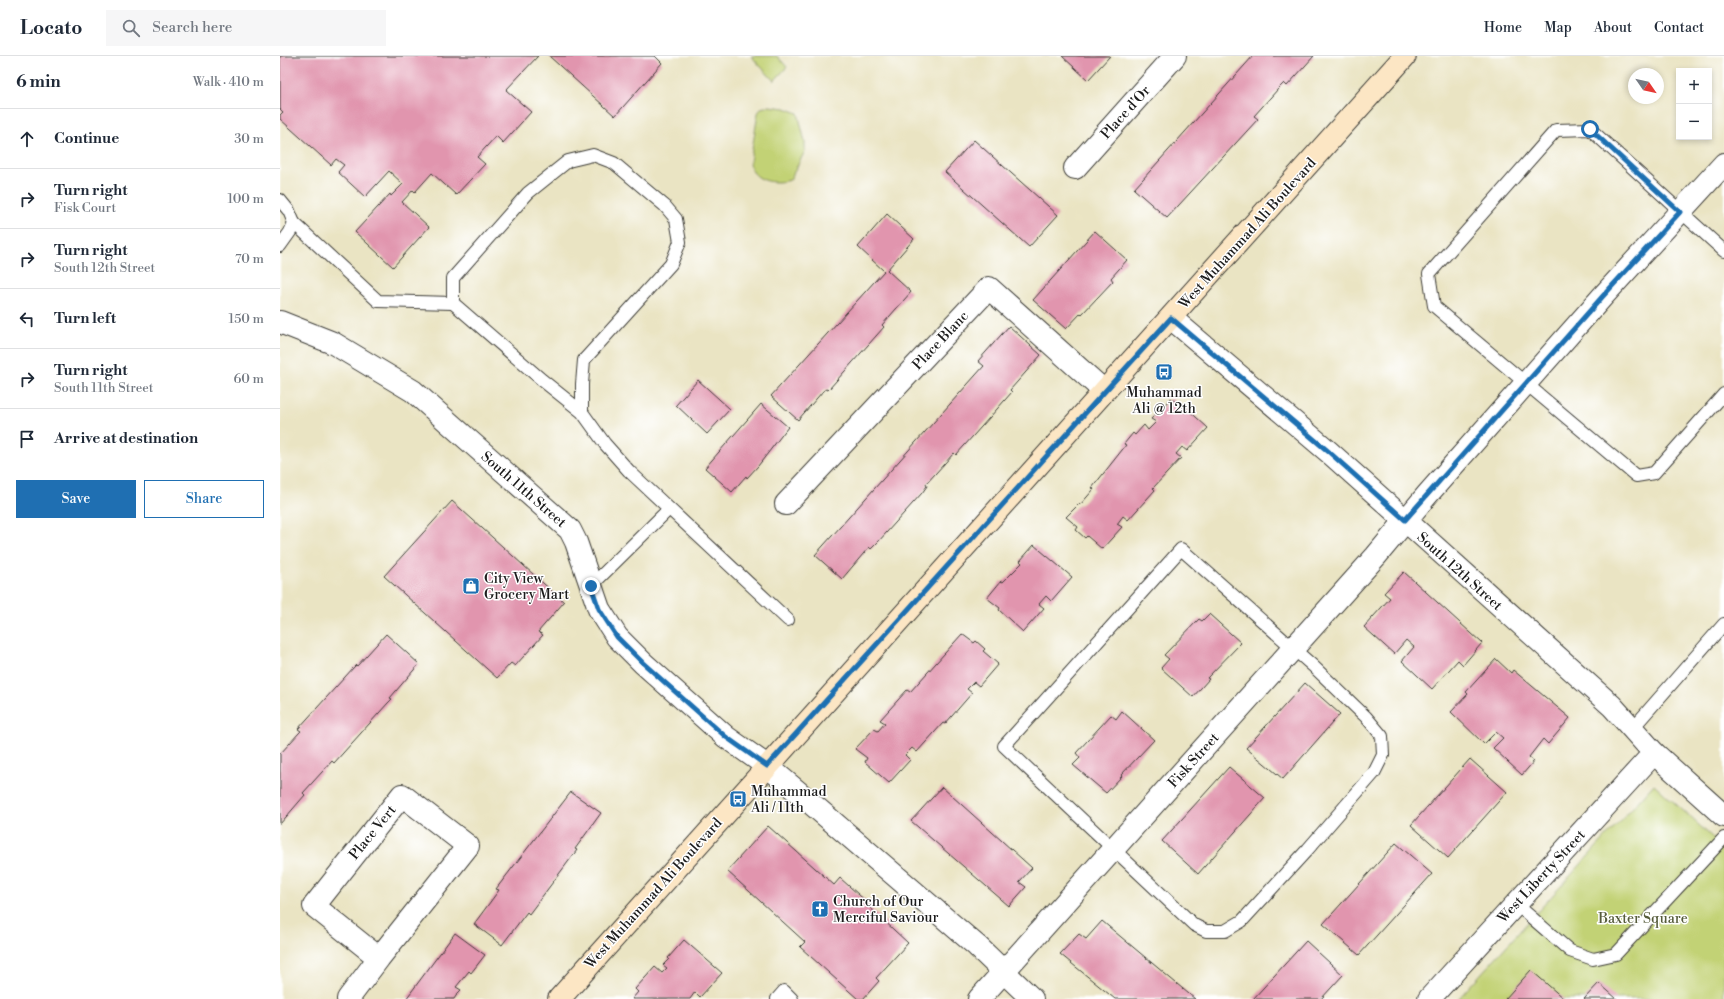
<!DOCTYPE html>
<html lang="en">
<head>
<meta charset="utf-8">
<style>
	:root { --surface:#fff; --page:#f6f6f7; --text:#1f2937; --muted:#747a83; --line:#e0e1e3; --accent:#1f6fb2 }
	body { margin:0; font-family:"Libre Bodoni",serif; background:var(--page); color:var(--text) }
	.controls { position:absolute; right:12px; top:12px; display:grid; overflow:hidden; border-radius:0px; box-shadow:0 2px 6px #0003 }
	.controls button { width:36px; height:36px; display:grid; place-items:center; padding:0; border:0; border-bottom:1px solid var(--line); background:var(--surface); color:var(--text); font:20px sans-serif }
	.compass { position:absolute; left:1348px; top:12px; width:36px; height:36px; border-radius:50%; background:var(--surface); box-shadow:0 2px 6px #0003; rotate:124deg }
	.stop { position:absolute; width:12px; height:12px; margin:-9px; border:3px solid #1f6fb2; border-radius:50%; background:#fff }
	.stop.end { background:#1f6fb2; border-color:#fff; box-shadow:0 1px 4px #0008 }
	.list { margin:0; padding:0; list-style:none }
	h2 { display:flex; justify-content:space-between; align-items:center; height:52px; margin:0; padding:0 16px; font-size:17px }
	h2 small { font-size:13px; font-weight:400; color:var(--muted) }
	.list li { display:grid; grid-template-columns:26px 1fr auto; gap:12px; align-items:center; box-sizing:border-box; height:60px; padding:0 16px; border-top:1px solid var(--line) }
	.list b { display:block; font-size:15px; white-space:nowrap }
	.list p { margin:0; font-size:13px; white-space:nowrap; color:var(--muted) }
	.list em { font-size:13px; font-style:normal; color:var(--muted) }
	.actions { display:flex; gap:8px; padding:12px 16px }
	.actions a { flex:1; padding:9px 0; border:1px solid var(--accent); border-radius:0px; text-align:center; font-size:14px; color:var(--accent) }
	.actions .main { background:var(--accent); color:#fff }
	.icon { flex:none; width:22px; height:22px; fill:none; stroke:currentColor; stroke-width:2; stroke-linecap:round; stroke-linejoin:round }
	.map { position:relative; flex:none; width:1444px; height:943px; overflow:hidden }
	header { display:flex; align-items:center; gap:24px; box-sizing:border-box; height:56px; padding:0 20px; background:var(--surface); border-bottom:1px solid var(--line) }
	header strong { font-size:19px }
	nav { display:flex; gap:22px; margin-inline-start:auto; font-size:14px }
	.search { width:280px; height:36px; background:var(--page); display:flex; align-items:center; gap:10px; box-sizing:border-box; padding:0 14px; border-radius:0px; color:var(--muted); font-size:15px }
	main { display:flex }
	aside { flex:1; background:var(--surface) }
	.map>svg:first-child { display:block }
	.green { fill:#c2d274; stroke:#6f7748 }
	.building { fill:#e195ae }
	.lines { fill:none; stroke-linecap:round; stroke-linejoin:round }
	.service-casing { stroke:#3b3a35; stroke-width:14 }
	.minor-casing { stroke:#3b3a35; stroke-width:24 }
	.secondary-casing { stroke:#3b3a35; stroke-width:24 }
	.service { stroke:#fff; stroke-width:12 }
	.minor { stroke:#fff; stroke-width:22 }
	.secondary { stroke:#fce6c4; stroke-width:22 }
	.route { stroke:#1f6fb2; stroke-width:5 }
	.labels { text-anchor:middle; stroke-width:3; stroke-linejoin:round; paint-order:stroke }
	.street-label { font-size:14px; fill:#1c1c1c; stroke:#fff }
	.poi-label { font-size:14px; fill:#1c1c1c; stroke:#fff; text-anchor:start }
	.park-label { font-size:14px; fill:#565c3b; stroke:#fff }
</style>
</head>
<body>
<header>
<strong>Locato</strong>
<div class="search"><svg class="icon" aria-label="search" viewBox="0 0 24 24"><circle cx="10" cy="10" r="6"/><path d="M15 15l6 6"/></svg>Search here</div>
<nav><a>Home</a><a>Map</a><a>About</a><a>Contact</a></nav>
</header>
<main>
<aside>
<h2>6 min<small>Walk · 410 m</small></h2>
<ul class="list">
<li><svg class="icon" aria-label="ahead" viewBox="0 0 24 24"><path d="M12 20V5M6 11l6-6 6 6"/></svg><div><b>Continue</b></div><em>30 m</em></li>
<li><svg class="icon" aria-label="right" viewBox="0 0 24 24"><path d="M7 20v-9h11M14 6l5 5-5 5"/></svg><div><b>Turn right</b><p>Fisk Court</p></div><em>100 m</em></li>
<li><svg class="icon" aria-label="right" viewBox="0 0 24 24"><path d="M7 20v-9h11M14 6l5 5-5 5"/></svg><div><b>Turn right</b><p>South 12th Street</p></div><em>70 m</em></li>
<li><svg class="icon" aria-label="left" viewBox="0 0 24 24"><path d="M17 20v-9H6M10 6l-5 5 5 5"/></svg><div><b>Turn left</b></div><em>150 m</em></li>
<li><svg class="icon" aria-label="right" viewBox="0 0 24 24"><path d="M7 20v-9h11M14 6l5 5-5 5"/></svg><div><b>Turn right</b><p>South 11th Street</p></div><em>60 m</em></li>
<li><svg class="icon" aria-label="arrive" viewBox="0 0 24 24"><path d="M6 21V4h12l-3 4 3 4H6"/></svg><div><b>Arrive at destination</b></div></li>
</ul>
<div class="actions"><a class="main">Save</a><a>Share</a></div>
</aside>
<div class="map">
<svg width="1444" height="943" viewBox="0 0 1444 943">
	<rect width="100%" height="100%" fill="#fff"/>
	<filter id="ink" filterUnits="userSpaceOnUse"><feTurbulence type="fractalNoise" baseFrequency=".025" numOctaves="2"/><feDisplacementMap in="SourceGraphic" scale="8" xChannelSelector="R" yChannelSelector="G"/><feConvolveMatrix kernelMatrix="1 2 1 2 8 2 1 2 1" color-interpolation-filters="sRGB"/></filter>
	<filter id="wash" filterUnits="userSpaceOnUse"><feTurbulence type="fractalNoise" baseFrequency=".012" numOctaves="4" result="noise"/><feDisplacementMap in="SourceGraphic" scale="16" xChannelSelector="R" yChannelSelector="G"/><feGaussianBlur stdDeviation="0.9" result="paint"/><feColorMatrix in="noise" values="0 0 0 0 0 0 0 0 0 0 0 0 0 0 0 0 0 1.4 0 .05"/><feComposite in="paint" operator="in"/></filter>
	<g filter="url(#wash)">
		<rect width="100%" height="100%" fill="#eae4c3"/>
		<g class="green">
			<polygon points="471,0 497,0 507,11 494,25"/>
			<path d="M489,50L505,52L518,57L525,86V95L510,124C494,129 471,125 470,106L478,57L481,52Z"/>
			<polygon points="1374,728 1444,792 1444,943 1178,943"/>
		</g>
		<g id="blocks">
			<g class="building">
				<polygon points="0,0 258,0 226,34 251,56 223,87 216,80 197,101 205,108 176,139 152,117 135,136 133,134 122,146 149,171 113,211 75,176 110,138 111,140 123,128 109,115 85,141 58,116 64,109 56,103 51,109 0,63 0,59 3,56 0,53"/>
				<polygon points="269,0 375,0 382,7 335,60"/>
				<polygon points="782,0 830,0 808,24"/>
				<polygon points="973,0 1034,0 1007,30 1004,27 998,33 974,60 978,63 887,162 854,133"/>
				<polygon points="694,84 778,159 749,191 665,116"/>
				<polygon points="607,158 634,183 607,214 631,236 602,269 604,271 549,333 548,334 546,333 543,335 518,364 491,340 604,215 578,191"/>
				<polygon points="815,175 847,204 831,222 833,225 802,258 801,257 786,273 753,244"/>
				<polygon points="729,270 761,299 730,334 732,336 710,361 676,399 674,397 646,428 647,430 642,437 598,486 591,493 589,491 562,523 535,499 704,310 698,305"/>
				<polygon points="418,324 450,353 427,378 396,349"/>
				<polygon points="891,342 902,352 904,350 928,372 907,395 902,391 896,398 901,402 873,432 875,434 848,464 843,460 837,468 842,471 822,493 807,480 805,482 796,474 798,471 786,461 799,448 800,449 814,433 812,432 846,389 844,388 853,377 855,379 864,369 868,374 876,366 871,363"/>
				<polygon points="481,348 508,371 478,410 467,422 466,420 452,436 425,412"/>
				<polygon points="172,445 284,546 258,576 263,579 235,610 231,607 217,622 104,520"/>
				<polygon points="754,489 792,521 771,545 766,540 759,548 764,552 743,576 719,554 720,552 707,542 721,525 723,526 742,507 740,505"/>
				<polygon points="1124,516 1202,587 1183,609 1178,604 1152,633 1122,605 1134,591 1126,584 1114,598 1084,571 1110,542 1104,537"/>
				<polygon points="929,558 961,587 927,622 929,623 913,641 881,612 889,603 884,599 919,563 922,565"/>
				<polygon points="106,578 139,608 110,642 112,643 108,647 54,707 52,705 23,737 25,739 0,768 0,698 19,677 21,675 18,673 74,611 76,609 77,610"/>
				<polygon points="682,578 694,587 696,585 705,593 703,595 718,608 699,630 694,626 687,633 692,637 665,668 663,667 637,696 632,692 625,699 630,704 609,727 585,706 587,702 575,693 594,673 598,675 605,667 600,664 627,634 630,636"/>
				<polygon points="1216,603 1231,617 1233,614 1290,662 1268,688 1263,683 1249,701 1254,705 1242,719 1213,692 1223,682 1216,676 1204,688 1171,656 1188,638 1186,636"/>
				<polygon points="1025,627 1060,658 1003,723 966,692"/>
				<polygon points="842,655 874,684 841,719 842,720 826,737 793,709 800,702 796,697 831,659 836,663"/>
				<polygon points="1190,703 1227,736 1168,802 1131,769"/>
				<polygon points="949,711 985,742 918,818 882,785"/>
				<polygon points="662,731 752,812 739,826 746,831 729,850 631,765"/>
				<polygon points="291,736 321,757 295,793 297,794 249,858 247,856 222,889 194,868 219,834 216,833"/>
				<polygon points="488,770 554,829 560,822 588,847 586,848 628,887 596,922 599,925 583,943 578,943 520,891 525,886 447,815"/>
				<polygon points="1116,787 1152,818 1079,899 1043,868"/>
				<polygon points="822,865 841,881 915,943 835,943 780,898 799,878 806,883"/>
				<polygon points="175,877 205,899 191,917 189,915 176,931 181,934 178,937 174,943 126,943"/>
				<polygon points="404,884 442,917 420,941 415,936 410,943 352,943 358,936 355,933 375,911 382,917 387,912 383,909 389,903 388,902"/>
				<polygon points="1026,885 1063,919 1041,943 973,943"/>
				<polygon points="1251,914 1252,915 1284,943 1225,943"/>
				<polygon points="1319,927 1337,943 1304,943"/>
			</g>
		</g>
	</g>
	<g filter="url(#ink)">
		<use href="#blocks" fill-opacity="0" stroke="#3b3a35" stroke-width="1"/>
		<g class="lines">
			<g class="service-casing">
				<g id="service">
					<polyline points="0,144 9,155 14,167 10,176 0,190"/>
					<polyline points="14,167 98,245 173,247"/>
					<polyline points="1444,195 1310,73 1276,74 1149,218 1154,250 1356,420 1374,417 1444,338"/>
					<polyline points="302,356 302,328 304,304 391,208 400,186 396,163 385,150 334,107 313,99 288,105 248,137 173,222 173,247 262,324 302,356 325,388 349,415 508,564"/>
					<polygon points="901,493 1033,610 1086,661 1102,680 1103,699 1094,717 1028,793 962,865 945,875 926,875 914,869 724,690"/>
					<polyline points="311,530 389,453"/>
					<polyline points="1352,673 1444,568"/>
					<polyline points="1236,848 1290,895 1313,903 1336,898 1444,782"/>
					<polyline points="497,943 504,935 512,943"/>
				</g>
			</g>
			<g class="minor-casing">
				<g id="minor">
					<polyline points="795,112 895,0"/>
					<polyline points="891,262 1049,396 1125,464 1332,650 1374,697 1444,760"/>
					<polyline points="0,266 53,287 133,335 290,474 296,486 319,553 337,581 363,607 446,681 487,710 518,736 697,890 752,943"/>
					<polyline points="506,448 709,232 824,335"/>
					<polyline points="68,943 99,902 34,850 122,739 188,790 99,902"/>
					<polyline points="699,943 1096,500 1147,439 1323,240 1444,108"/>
					<polyline points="1149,943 1374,697"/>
				</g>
			</g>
			<g class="secondary-casing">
				<polyline id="secondary" points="279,943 1125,0"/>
			</g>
			<use href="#service" class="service"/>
			<use href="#minor" class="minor"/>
			<use href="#secondary" class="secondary"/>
		</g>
	</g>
	<g class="lines" filter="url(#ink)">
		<polyline class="route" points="311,530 319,553 337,581 363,607 446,681 487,710 891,262 1049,396 1125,464 1323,240 1400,156 1310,73"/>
	</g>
	<defs>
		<g id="bus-square" transform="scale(0.9)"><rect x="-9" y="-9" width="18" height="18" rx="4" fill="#1f6fb2" stroke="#fff"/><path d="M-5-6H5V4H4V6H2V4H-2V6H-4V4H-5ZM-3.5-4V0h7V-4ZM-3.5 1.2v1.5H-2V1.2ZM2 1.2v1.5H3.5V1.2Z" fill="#fff"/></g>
		<g id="shop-square" transform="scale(0.9)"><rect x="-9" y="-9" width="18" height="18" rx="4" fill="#1f6fb2" stroke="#fff"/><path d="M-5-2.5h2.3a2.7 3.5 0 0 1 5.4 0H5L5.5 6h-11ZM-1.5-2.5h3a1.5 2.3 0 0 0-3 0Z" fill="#fff"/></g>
		<g id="church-square" transform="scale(0.9)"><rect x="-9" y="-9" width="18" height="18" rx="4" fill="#1f6fb2" stroke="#fff"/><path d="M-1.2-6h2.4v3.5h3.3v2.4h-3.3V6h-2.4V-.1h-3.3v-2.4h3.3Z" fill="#fff"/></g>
	</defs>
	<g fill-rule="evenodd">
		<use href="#bus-square" x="884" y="316"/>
		<use href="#shop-square" x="191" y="530"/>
		<use href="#bus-square" x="458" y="743"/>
		<use href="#church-square" x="540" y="853"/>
	</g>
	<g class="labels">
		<g class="street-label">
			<text transform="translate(845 56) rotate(-48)" y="5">Place d'Or</text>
			<text transform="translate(967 177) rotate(-48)" y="5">West Muhammad Ali Boulevard</text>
			<text transform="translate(660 284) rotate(-47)" y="5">Place Blanc</text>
			<text transform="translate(244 433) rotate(41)" y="5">South 11th Street</text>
			<text transform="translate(1180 515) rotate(42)" y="5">South 12th Street</text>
			<text transform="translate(913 704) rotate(-48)" y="5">Fisk Street</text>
			<text transform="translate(92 776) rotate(-51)" y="5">Place Vert</text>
			<text transform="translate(1261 820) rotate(-47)" y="5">West Liberty Street</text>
			<text transform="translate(373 837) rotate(-48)" y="5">West Muhammad Ali Boulevard</text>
		</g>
		<g class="poi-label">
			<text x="884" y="341" text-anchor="middle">Muhammad<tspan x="884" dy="16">Ali @ 12th</tspan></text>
			<text x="204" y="527">City View<tspan x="204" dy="16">Grocery Mart</tspan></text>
			<text x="471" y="740">Muhammad<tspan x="471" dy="16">Ali / 11th</tspan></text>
			<text x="553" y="850">Church of Our<tspan x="553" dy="16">Merciful Saviour</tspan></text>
		</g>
		<g class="park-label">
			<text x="1363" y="867">Baxter Square</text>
		</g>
	</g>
</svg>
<div class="controls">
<button>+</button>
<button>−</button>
</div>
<svg class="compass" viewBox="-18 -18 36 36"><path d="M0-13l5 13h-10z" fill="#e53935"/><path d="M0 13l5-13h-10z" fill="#747a83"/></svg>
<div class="stop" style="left:1310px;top:73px"></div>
<div class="stop end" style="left:311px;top:530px"></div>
</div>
</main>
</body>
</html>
